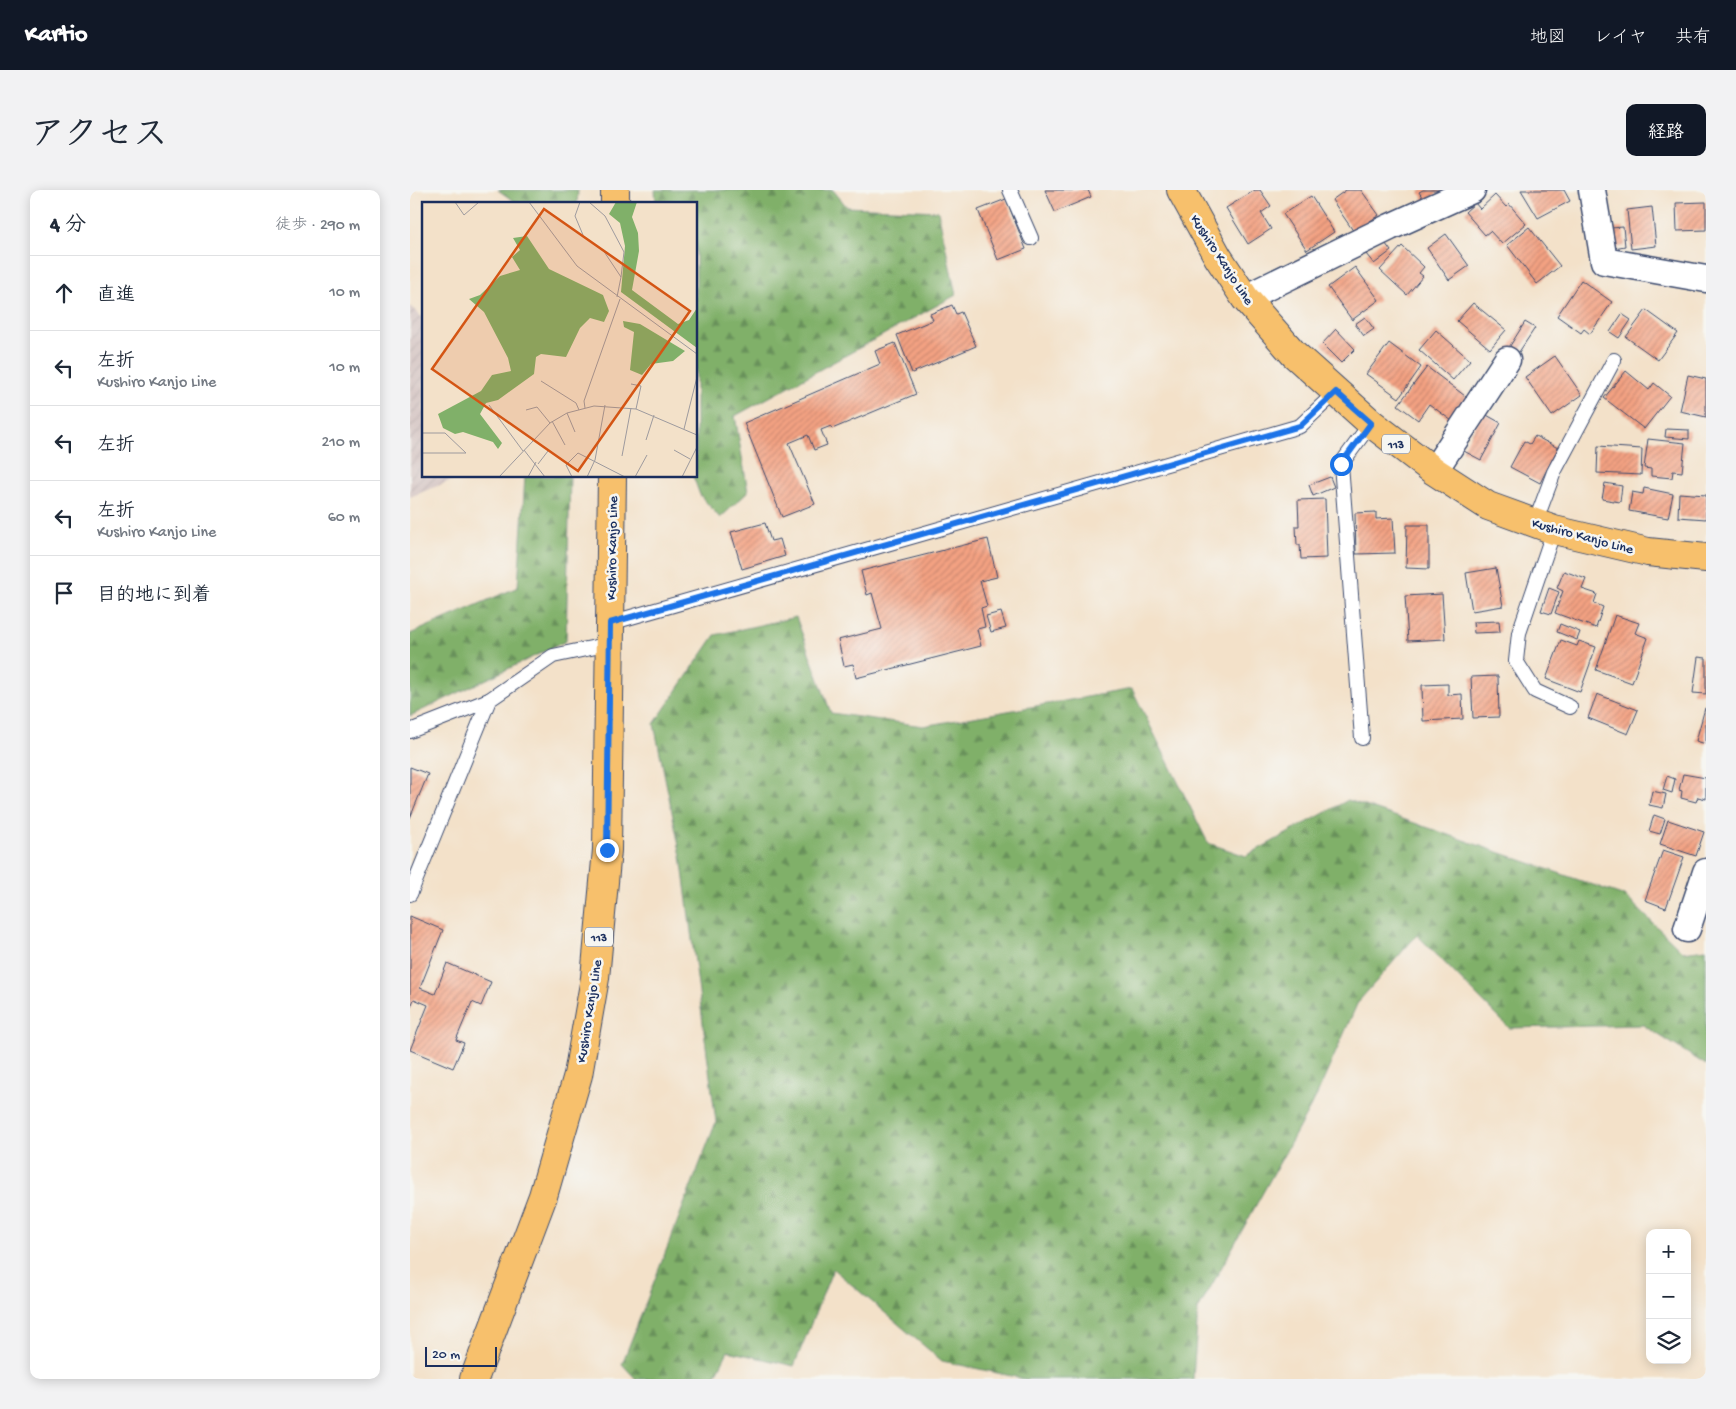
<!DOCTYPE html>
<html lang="ja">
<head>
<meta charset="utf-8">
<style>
	:root { --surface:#fff; --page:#f2f2f3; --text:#1f2937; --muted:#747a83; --line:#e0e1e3; --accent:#111827 }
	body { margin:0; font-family:"Gochi Hand","Klee One",sans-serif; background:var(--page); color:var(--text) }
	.controls { position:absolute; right:15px; bottom:15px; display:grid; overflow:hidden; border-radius:10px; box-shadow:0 2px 12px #0003 }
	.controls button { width:45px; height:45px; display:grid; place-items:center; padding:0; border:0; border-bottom:1px solid var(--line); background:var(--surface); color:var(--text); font:25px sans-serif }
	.scale { position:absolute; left:15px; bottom:12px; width:72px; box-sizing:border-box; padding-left:5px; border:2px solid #1b2f5e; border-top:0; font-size:14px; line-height:18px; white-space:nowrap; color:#1b2f5e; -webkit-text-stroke:4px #f6f6f2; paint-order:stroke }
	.stop { position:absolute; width:15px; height:15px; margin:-11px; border:4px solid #1a73e8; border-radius:50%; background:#fff }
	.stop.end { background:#1a73e8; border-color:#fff; box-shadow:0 1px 5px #0008 }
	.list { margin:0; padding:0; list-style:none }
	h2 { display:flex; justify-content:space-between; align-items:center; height:65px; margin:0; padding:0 20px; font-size:21px }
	h2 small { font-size:16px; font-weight:400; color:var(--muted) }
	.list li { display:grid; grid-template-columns:32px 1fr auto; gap:15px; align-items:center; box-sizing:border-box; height:75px; padding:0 20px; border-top:1px solid var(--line) }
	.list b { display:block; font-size:19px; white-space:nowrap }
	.list p { margin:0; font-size:16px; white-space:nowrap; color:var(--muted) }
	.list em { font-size:16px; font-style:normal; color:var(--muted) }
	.icon { flex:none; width:28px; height:28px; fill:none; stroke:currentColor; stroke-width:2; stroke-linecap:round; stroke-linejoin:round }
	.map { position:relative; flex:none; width:1296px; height:1189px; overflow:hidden; border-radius:10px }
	header { display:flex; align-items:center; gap:30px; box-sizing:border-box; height:70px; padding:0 25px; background:var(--accent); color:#fff }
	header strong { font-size:24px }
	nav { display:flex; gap:28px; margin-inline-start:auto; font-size:18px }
	.intro { display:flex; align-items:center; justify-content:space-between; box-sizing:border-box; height:120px; padding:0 30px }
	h1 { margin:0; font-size:35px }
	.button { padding:12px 22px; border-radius:10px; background:var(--accent); color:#fff; font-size:18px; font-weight:700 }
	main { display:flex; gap:30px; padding:0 30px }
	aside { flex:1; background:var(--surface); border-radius:10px; box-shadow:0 2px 12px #0003 }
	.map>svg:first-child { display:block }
	.industrial { fill:url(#industrial-furrows) }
	.forest { fill:url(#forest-firs); stroke:#4e7064 }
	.building { fill:url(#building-hatch) }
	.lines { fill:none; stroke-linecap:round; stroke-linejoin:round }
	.lane-casing { stroke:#3b4a6e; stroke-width:16 }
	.street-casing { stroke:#3b4a6e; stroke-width:29 }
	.primary-casing { stroke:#3b4a6e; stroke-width:30 }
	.lane { stroke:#fff; stroke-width:14 }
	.street { stroke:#fff; stroke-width:26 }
	.primary { stroke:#f7c06c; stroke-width:28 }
	.route { stroke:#1a73e8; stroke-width:6 }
	.labels { text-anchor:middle; stroke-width:5; stroke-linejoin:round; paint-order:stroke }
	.shield { fill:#f6f6f2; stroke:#5d6b8a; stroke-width:1 }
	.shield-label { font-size:12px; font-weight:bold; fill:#1b2f5e }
	.street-label { font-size:14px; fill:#1b2f5e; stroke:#f6f6f2 }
	.inset-road { fill:none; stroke:#9d9a9e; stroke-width:1 }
	.view { fill:#d45514; fill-opacity:0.15; stroke:#d45514; stroke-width:2.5 }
	.inset-edge { fill:none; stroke:#1b2f5e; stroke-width:2.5 }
</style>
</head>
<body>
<header>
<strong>Kartio</strong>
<nav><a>地図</a><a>レイヤ</a><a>共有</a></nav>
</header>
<div class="intro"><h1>アクセス</h1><a class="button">経路</a></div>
<main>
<aside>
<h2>4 分<small>徒歩 · 290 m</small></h2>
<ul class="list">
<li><svg class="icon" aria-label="ahead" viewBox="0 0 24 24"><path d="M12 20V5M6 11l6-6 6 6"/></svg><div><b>直進</b></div><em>10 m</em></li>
<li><svg class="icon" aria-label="left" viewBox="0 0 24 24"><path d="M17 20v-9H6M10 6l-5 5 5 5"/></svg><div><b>左折</b><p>Kushiro Kanjo Line</p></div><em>10 m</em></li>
<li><svg class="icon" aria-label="left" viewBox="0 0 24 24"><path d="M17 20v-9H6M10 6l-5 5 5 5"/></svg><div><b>左折</b></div><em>210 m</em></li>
<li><svg class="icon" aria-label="left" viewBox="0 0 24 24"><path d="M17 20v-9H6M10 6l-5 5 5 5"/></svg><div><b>左折</b><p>Kushiro Kanjo Line</p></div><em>60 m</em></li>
<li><svg class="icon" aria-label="arrive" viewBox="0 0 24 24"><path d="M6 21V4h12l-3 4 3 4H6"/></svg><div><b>目的地に到着</b></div></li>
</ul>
</aside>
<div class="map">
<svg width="1296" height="1189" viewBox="0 0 1296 1189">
	<defs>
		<pattern id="industrial-furrows" width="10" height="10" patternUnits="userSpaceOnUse" patternTransform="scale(1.25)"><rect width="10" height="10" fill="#d1bfbd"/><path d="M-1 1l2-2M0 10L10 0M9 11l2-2" fill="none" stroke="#b3a4a5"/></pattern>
		<pattern id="forest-firs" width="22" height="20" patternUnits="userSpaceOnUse" patternTransform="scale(1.25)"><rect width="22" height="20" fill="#80b069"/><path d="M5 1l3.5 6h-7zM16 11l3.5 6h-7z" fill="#68905a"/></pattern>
		<pattern id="building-hatch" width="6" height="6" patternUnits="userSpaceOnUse" patternTransform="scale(1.25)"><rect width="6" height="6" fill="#f4a282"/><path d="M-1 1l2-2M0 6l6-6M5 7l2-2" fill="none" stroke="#c5846e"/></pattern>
	</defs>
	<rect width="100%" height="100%" fill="#f6f6f2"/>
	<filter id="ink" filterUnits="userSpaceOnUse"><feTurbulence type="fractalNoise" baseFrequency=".02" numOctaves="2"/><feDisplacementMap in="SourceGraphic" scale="10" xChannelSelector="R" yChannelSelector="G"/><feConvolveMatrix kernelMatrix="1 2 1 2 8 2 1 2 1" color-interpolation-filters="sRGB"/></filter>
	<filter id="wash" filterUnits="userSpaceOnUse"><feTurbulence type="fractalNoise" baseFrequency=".0096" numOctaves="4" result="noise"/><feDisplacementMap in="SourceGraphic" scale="20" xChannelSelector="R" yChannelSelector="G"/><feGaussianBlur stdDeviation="1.12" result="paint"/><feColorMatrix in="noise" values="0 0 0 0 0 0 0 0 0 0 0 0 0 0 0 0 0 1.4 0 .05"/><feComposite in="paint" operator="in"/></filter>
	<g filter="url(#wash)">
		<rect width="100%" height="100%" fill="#f3e1c9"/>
		<polygon class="industrial" points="0,116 14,129 14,286 45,286 45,289 0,307"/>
		<g class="forest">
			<polygon points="88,0 168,0 167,14 108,14"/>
			<polygon points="245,0 423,0 437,17 528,21 546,105 325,226 338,302 310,328 290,305 283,286 286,286 286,14 246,14"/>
			<polygon points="115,286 160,286 156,451 0,526 0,444 108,397"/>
			<polygon points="386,427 421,523 513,536 722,499 798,653 836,666 938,610 1215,706 1273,762 1296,759 1296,875 1233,835 1099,838 1007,745 948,812 907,905 788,1120 783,1189 615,1189 532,1171 423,1079 384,1176 318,1161 304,1189 226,1189 212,1174 306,932 271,666 244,534 305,445"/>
		</g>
		<g id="blocks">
			<g class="building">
				<polygon points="635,0 678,0 681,7 645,22"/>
				<polygon points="845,0 850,0 861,16 851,23 861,39 838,54 816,18"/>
				<polygon points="936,0 951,0 969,25 944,42 922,10"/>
				<polygon points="1013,0 1033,0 1015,12 1009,2"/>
				<polygon points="1111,0 1154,0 1160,11 1128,28"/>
				<polygon points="1085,5 1096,17 1099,14 1116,34 1092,54 1080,41 1075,45 1055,22 1065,13 1070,19"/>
				<polygon points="901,6 924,42 897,60 873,24"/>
				<polygon points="596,9 616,59 588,70 568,20"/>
				<polygon points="1296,12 1296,40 1267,41 1266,13"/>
				<polygon points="1242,17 1246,56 1221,59 1217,20"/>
				<polygon points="1119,37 1150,76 1127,94 1097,55"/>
				<polygon points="1213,37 1215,56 1204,58 1201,38"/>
				<polygon points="1036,44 1059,76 1039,90 1017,58"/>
				<polygon points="973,50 981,61 964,74 956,64"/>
				<polygon points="992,56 1014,77 1009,83 1013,86 997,105 970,80"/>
				<polygon points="945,77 969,110 942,130 918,97"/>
				<polygon points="1171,90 1202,112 1180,144 1174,139 1171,143 1147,126"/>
				<polygon points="1063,113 1096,140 1080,159 1047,131"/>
				<polygon points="542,115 546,124 551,122 566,156 502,183 487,145 523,130 520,124"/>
				<polygon points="1236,120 1268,143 1248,170 1216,147"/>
				<polygon points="1212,124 1221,130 1209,148 1200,142"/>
				<polygon points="955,127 964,139 954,146 945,134"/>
				<polygon points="1115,132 1125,138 1107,165 1098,159"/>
				<polygon points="926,139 945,159 931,173 912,154"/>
				<polygon points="1026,140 1060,170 1043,190 1009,160"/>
				<polygon points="485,153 506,204 422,239 421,236 411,240 417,255 404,260 398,245 379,253 405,314 372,327 334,233 470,174 465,161"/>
				<polygon points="979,153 1011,177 989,208 956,184"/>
				<polygon points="1145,166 1172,205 1142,226 1115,187"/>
				<polygon points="1017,177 1059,209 1042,231 1019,214 1008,230 988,215"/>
				<polygon points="1216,181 1239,200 1244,193 1260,206 1234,239 1194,208"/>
				<polygon points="1278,185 1296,189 1296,227 1270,221"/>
				<polygon points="1073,223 1091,233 1071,270 1052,260"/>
				<polygon points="1256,239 1279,240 1279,249 1255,247"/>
				<polygon points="1125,246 1148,258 1130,293 1100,277 1114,251 1120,254"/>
				<polygon points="1238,249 1275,253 1272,282 1263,281 1262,288 1241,286 1241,279 1234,278"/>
				<polygon points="1188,256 1232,259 1231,285 1187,283"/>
				<polygon points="920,287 924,297 903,306 899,295"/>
				<polygon points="1195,293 1212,296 1210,312 1192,309"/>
				<polygon points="1234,298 1263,304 1258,328 1219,321 1222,302 1233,304"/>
				<polygon points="1269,303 1296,305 1296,329 1268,327"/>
				<polygon points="915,309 917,368 891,369 890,355 887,355 886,336 889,336 888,310"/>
				<polygon points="966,322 966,329 983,328 985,363 946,364 945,323"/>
				<polygon points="355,333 361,351 370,349 375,366 332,379 321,342"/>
				<polygon points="997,335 1019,335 1019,379 996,378"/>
				<polygon points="578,349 587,387 570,391 577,416 571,418 575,437 567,439 571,456 446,488 443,474 434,476 428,450 472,439 462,403 457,405 451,381"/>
				<polygon points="1086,378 1093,416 1062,421 1056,383"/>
				<polygon points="1154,381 1176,389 1172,399 1187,404 1184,413 1193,417 1186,438 1145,423 1153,401 1147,398"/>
				<polygon points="1139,398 1149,402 1141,424 1131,421"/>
				<polygon points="1032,404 1035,449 998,451 995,406"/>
				<polygon points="591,422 596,438 581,442 576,426"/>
				<polygon points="1205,425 1229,433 1225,443 1238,448 1222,493 1186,480"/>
				<polygon points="1089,431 1090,442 1064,443 1063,432"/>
				<polygon points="1150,434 1170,442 1167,450 1147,442"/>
				<polygon points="1151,450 1167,456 1169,451 1186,457 1170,502 1136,489"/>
				<polygon points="1288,467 1296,468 1296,504 1283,503"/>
				<polygon points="1088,486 1089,527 1063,528 1061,487"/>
				<polygon points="1038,494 1038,505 1052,504 1053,529 1013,531 1012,495"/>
				<polygon points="1187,504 1228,520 1218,544 1178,528"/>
				<polygon points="1295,518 1296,518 1296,554 1286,551"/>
				<polygon points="0,577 18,584 0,628"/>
				<polygon points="1273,584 1296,588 1296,609 1288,607 1286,612 1271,608 1272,601 1269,600"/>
				<polygon points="1257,586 1265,589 1262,603 1253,600"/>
				<polygon points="1242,601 1256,604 1253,618 1239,615"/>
				<polygon points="1244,625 1255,629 1250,644 1239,641"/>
				<polygon points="1258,630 1294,642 1286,666 1250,654"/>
				<polygon points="1253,660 1274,667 1256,718 1235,710"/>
				<polygon points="0,726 33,740 10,798 25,804 37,773 81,792 71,816 62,812 46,850 54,853 43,878 0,860 18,815 4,809 0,819"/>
			</g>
		</g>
	</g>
	<g filter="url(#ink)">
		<use href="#blocks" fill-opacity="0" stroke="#3b4a6e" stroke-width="1"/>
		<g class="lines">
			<g class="lane-casing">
				<g id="lane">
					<polyline points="600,0 621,48"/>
					<polyline points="1125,333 1144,282 1204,170"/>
					<polyline points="1144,340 1109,443 1106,471 1125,501 1160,517"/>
					<polyline points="200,433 890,236 926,202"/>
					<polyline points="0,541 79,510"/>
					<polyline points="952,548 931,274 961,233"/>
					<polyline points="0,704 79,510 143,466 200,454"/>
				</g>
			</g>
			<g class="street-casing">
				<g id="street">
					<polyline points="1182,0 1194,71 1296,89"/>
					<polyline points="835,108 980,37 1062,0"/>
					<polyline points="1024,281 1097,170"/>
					<polyline points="1277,739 1296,682"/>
				</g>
			</g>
			<g class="primary-casing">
				<g id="primary">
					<polyline points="771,0 808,67 835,108 884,164 961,233 1024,281 1078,316 1144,340 1238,362 1296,368"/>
					<polyline points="205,14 205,0"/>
					<polyline points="64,1189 133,1006 168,885 185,788 197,660 202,286"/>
				</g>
			</g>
			<use href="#lane" class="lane"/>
			<use href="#street" class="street"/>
			<use href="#primary" class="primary"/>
		</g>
	</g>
	<g class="lines" filter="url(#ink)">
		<polyline class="route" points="197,660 200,433 890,236 926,202 961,233 931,274"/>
	</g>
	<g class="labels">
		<g class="shield">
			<rect x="972" y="244.5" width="28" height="19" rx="4"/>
			<rect x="175" y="737.5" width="28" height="19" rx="4"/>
		</g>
		<g class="shield-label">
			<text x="986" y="258">113</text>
			<text x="189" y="751">113</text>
		</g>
		<g class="street-label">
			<text transform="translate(813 69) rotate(57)" y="5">Kushiro Kanjo Line</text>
			<text transform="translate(1173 345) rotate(15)" y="5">Kushiro Kanjo Line</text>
			<text transform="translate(201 358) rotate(-89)" y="5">Kushiro Kanjo Line</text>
			<text transform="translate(178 821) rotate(-81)" y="5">Kushiro Kanjo Line</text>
		</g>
	</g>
	<g transform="translate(12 12)">
		<rect width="275" height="275" fill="#f3e1c9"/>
		<path d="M194,0H215L210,15L216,31L217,49L210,88L256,122L267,118L275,106V146L199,90L203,44L198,21L187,12ZM105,34L127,67L181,93L187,109L182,120L168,116L158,126L144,155L119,152L114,155L112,172L76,198L64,201L58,212L80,241L76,247L71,240L41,230L33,232L21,226L16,212L59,189L70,173L89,169L86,156L62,110L47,97L58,93L78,74L98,68L90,55L98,48L91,36ZM201,119L218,122L263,149L251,159L229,162L220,173L208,168L212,130L202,125Z" fill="#80b069"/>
		<path class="inset-road" d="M33,0L42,13L57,0M107,0L155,64L275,152M158,0L153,14L161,33M167,0L183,14L202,50L199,75M181,48L199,75L195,95M119,179L154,201L157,208M209,182L219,184L214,207M67,203L101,249M163,206L162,199L198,97M104,208L115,205L128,221M145,211L153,230M130,219L143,243M262,227L275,175M0,231H23L44,251H0M224,238L232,213M102,248L123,275M252,248L268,257M200,254L209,206M116,262L126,249M77,275L128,221L145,211L172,204L214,207L275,233M106,275L114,260M150,275L144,263L156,251L203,275M165,275L173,258L183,203M213,275L225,253M260,275L275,245"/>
		<path class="view" d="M122,7L268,109L156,269L10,167Z"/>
		<rect width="275" height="275" class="inset-edge"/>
	</g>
</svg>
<div class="controls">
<button>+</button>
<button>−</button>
<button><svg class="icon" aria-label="layers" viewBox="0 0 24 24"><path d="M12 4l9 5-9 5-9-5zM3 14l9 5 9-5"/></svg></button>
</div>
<div class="scale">20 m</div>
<div class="stop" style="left:931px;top:274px"></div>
<div class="stop end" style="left:197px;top:660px"></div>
</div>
</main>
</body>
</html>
